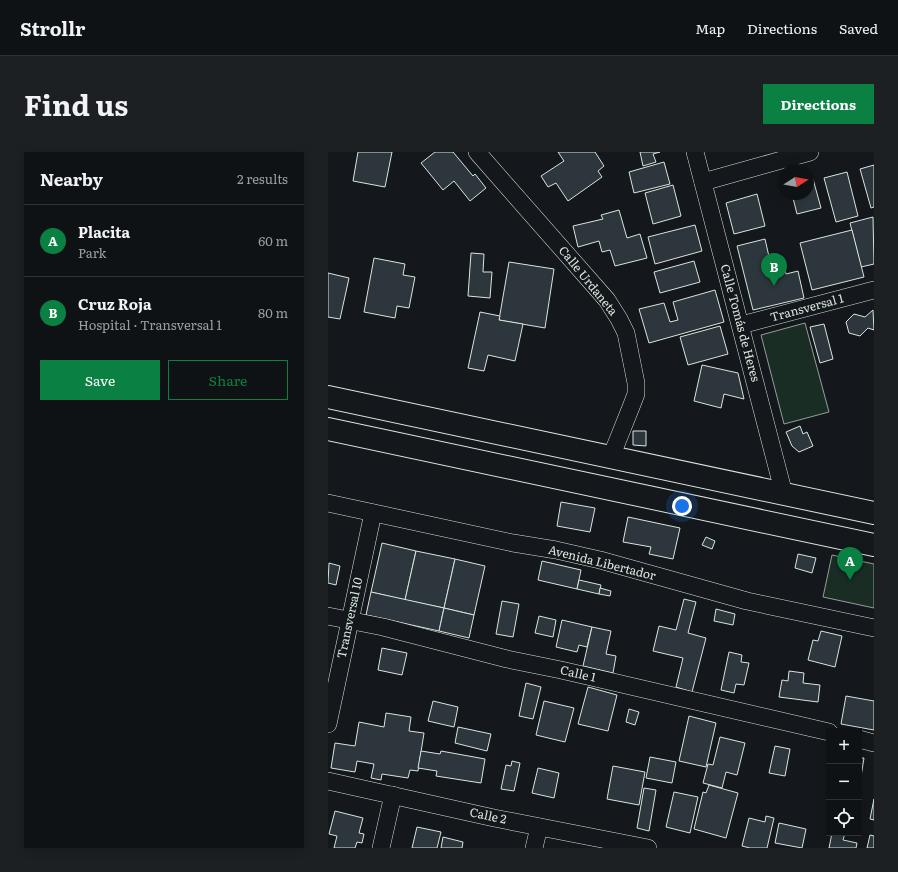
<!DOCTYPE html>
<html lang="en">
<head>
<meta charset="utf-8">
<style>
	:root { --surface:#0f1215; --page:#1d2022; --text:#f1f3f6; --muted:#9b9ea0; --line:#2f3234; --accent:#0b8043 }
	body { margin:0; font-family:Literata,serif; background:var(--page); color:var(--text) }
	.controls { position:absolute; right:12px; bottom:12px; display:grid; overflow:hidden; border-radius:0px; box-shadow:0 2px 10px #0003 }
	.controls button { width:36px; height:36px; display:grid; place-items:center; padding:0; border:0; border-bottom:1px solid var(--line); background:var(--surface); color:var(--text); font:20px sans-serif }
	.compass { position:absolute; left:450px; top:12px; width:36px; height:36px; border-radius:50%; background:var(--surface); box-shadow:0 2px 10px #0003; rotate:79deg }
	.you { position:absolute; left:354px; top:354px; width:14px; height:14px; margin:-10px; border:3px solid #fff; border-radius:50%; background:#1a73e8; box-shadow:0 0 0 6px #1a73e833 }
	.badge { display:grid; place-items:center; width:26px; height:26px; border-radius:50%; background:var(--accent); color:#fff; font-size:13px; font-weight:700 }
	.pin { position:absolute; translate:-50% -33px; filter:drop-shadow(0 1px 2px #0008) }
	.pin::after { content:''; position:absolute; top:21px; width:14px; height:12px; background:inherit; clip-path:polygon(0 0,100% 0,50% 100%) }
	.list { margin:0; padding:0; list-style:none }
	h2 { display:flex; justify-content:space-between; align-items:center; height:52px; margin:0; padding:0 16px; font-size:17px }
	h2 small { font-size:13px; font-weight:400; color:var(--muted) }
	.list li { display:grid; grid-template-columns:26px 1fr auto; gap:12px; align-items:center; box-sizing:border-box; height:72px; padding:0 16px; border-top:1px solid var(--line) }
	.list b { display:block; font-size:15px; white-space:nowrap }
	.list p { margin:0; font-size:13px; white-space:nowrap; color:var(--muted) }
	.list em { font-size:13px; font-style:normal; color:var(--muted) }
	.actions { display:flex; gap:8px; padding:12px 16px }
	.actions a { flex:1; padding:9px 0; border:1px solid var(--accent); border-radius:0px; text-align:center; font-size:14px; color:var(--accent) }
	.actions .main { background:var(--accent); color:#fff }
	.icon { flex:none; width:22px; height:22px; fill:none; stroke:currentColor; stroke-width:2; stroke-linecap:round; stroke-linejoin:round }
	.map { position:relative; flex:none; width:546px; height:696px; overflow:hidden; border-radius:0px }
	header { display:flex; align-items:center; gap:24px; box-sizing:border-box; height:56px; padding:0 20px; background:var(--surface); border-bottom:1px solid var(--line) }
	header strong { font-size:19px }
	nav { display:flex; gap:22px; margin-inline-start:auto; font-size:14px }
	.intro { display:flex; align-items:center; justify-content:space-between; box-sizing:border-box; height:96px; padding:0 24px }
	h1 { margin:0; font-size:28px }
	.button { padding:10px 18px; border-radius:0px; background:var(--accent); color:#fff; font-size:14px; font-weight:700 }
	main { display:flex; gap:24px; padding:0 24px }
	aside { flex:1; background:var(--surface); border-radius:0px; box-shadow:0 2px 10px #0003 }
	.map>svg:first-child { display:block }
	.green { fill:#1a2d24; stroke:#939e99 }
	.building { fill:#2c363c; stroke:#d8e6dc }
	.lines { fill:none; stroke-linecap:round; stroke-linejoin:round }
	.minor-casing { stroke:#d8e6dc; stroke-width:18 }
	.primary-casing { stroke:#d8e6dc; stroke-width:24 }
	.minor { stroke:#14181c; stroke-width:17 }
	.primary { stroke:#14181c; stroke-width:22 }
	.labels { text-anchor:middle; stroke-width:3; stroke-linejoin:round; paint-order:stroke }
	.street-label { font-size:12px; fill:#d8e6dc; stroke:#14181c }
</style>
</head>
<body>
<header>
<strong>Strollr</strong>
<nav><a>Map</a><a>Directions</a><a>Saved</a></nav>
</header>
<div class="intro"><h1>Find us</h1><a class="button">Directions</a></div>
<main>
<aside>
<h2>Nearby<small>2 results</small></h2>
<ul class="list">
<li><span class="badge">A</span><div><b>Placita</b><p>Park</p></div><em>60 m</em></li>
<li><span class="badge">B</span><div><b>Cruz Roja</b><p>Hospital · Transversal 1</p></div><em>80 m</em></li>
</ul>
<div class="actions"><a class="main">Save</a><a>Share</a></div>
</aside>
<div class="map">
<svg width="546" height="696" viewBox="0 0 546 696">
	<rect width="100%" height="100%" fill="#14181c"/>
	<g class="green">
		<polygon points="477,171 501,260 456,272 433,183"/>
		<polygon points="504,403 546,412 546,456 495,445"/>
	</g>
	<g class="building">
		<polygon points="30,0 64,0 57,35 25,29"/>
		<polygon points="107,0 125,0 145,24 147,22 158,36 142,49 126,29 115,38 93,11"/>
		<polygon points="230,0 267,0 276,14 270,19 274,25 240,49 228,31 220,35 213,24 236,9"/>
		<polygon points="312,0 332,0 325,2 328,10 315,14"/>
		<polygon points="336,10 342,32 306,41 301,20"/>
		<polygon points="546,13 546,55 543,56 532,17"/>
		<polygon points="519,20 530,64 508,70 496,26"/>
		<polygon points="485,27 493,56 469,62 464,42 480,42 480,28"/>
		<polygon points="345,33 353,64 325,72 317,41"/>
		<polygon points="429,42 437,74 406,82 398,51"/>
		<polygon points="291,58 299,86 312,82 319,106 287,114 282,98 274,100 271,89 250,95 245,74 275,67 273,63"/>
		<polygon points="545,65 546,112 533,115 522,71"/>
		<polygon points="367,73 374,99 327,112 320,85"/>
		<polygon points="524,78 536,125 484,138 472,91"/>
		<polygon points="437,87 442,109 448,108 449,113 456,112 458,122 470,119 476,146 425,158 409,94"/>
		<polygon points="143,101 156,102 155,120 164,120 162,146 140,144"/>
		<polygon points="46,106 77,112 75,123 87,125 81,156 69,154 67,166 36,160"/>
		<polygon points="366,109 372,130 332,141 326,120"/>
		<polygon points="181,110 226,117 217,176 171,168"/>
		<polygon points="0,121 21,126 12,167 0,165"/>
		<polygon points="387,138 396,170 321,191 311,157 336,151 342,170 350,168 345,150"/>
		<polygon points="545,158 546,178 540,176 532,184 521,181 518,170 526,162 537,165"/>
		<polygon points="152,160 172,164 171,168 195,172 187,209 160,203 156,219 140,216"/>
		<polygon points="496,172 505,207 492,211 482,175"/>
		<polygon points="392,174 400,202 360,213 352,185"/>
		<polygon points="374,213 410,221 416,247 396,242 393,256 366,249"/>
		<polygon points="472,274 475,282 479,280 485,294 471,300 464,294 458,280"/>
		<polygon points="305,279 318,279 318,294 305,293"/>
		<polygon points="233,350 267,356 262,380 229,374"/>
		<polygon points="300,365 352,376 345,407 321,402 323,395 295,390"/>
		<polygon points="378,385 387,389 384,397 374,393"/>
		<polygon points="54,391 88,399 77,448 43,440"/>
		<polygon points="88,399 127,407 116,456 77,448"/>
		<polygon points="470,402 488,406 484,421 467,416"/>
		<polygon points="127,407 157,414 146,463 116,456"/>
		<polygon points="214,409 253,418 249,437 210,428"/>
		<polygon points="1,411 12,414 8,433 0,431"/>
		<polygon points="251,428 273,433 271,442 249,437"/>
		<polygon points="272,436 283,439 282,444 271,442"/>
		<polygon points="43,440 116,456 111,479 38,463"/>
		<polygon points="356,447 368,450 360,481 378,486 364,540 348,535 355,506 325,499 331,474 348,478"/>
		<polygon points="174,449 191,452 185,485 168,482"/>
		<polygon points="116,456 146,463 141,486 111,479"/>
		<polygon points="388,457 407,462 405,473 386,469"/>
		<polygon points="211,464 228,468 225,485 207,481"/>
		<polygon points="234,468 264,475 259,495 251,493 249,500 228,495"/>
		<polygon points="264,475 283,479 278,502 288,504 285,521 255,514"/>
		<polygon points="493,479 514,484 507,515 480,508 485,488 490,489"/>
		<polygon points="54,496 79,501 74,523 50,518"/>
		<polygon points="401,500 414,503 413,510 421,511 416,533 408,532 406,541 393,538"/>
		<polygon points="461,519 476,521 475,531 492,533 490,550 451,545 454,528 460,529"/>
		<polygon points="198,531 213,535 205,567 191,564"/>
		<polygon points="260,535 289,543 280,579 250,572"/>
		<polygon points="518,544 546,549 546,578 513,572"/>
		<polygon points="105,549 130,555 126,575 100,569"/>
		<polygon points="216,549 246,556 237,590 208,583"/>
		<polygon points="301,557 311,560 307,573 298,570"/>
		<polygon points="58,561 83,565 81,579 96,581 90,619 82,618 80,626 54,622 53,628 43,626 46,612 29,609 27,620 3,616 7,591 27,594 31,570 56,575"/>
		<polygon points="361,564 388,571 378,615 351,609"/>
		<polygon points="130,575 163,582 159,599 127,591"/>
		<polygon points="392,585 417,591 409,623 398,620 394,636 375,631 380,612 385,613"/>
		<polygon points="447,594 462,597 457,624 441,621"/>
		<polygon points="93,599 112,602 113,599 157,607 153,631 108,624 109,619 90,616"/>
		<polygon points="322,605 348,610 344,631 318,626"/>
		<polygon points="531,606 536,606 531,637"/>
		<polygon points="184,609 192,611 186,639 173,637 178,613 183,614"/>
		<polygon points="285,614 317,620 311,653 279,647"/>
		<polygon points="210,616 231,621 226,646 204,641"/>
		<polygon points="381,633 410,641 398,686 366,677 375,640 378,641"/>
		<polygon points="316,636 328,638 321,679 309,676"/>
		<polygon points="346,640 370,645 362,681 338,675"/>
		<polygon points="546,647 546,668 542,667"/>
		<polygon points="7,659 35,666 31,681 36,682 34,691 29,690 27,696 6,696 9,684 1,682"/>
		<polygon points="438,664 446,666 439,696 422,696 414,694 421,666 437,670"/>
		<polygon points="451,671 478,677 474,696 447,691"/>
		<polygon points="89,675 113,680 109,696 84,696"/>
		<polygon points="504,681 517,681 515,688 529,691 528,696 501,696"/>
		<polygon points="542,683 546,684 546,696 539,696"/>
		<polygon points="115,685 135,690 134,696 113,696"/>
	</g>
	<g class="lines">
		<g class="minor-casing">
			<g id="minor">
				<polyline points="149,0 279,148 291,167 298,181 308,231 308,242 303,255 283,305"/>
				<polyline points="367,0 456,342"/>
				<polyline points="375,30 482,0"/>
				<polyline points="413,173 546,138"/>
				<polyline points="0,351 185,391 228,398 272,408 419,449 546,476"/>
				<polyline points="0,464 55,475 179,507 233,518 501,580"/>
				<polyline points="0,572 45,361"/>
				<polyline points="531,587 546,591"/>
				<polyline points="0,629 166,666 320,696"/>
				<polyline points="53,696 65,643"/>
				<polyline points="206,696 211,675"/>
			</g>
		</g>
		<g class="primary-casing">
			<g id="primary">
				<polyline points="0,245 546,361"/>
				<polyline points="0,277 546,393"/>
			</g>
		</g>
		<use href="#minor" class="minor"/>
		<use href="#primary" class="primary"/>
	</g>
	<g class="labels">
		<g class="street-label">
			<text transform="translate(260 129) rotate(51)" y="4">Calle Urdaneta</text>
			<text transform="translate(479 156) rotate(-15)" y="4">Transversal 1</text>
			<text transform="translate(412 171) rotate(75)" y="4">Calle Tomás de Heres</text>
			<text transform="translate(274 411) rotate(14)" y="4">Avenida Libertador</text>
			<text transform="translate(22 466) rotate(-78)" y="4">Transversal 10</text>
			<text transform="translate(250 522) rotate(13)" y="4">Calle 1</text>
			<text transform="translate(160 664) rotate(12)" y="4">Calle 2</text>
		</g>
	</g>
</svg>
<div class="controls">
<button>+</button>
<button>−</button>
<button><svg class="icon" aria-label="locate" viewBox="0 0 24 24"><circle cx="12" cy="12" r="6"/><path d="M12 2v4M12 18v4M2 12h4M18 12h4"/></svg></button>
</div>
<svg class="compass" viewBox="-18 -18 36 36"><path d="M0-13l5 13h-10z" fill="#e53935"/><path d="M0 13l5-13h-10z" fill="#9b9ea0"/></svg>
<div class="you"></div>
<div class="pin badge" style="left:522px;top:428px">A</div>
<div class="pin badge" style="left:446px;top:134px">B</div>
</div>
</main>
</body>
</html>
